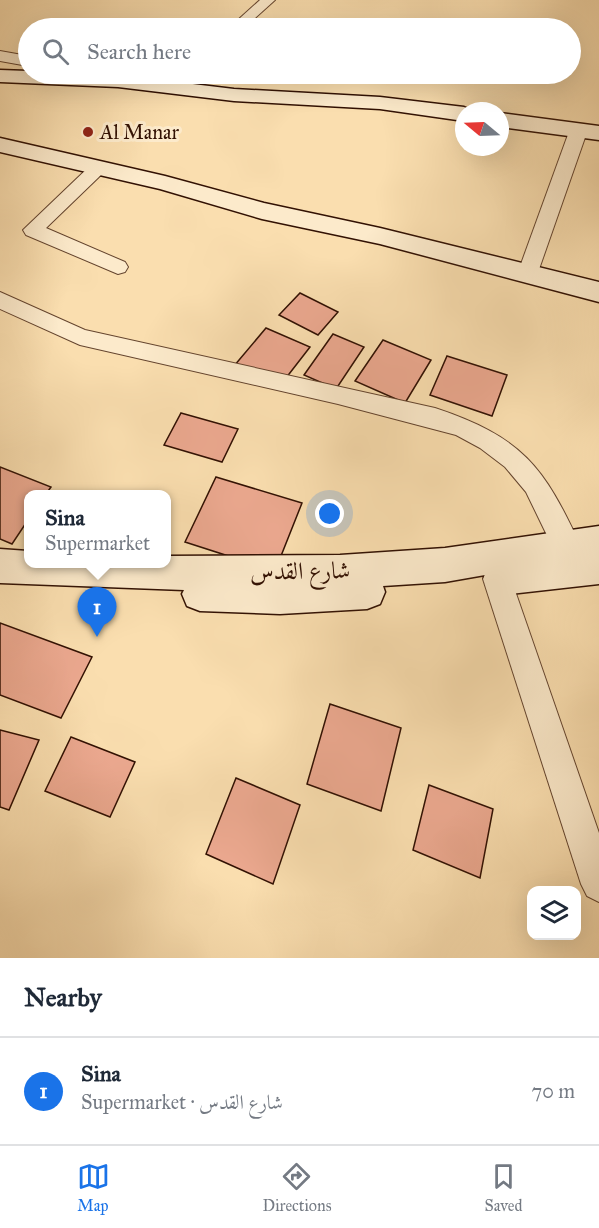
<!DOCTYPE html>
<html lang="en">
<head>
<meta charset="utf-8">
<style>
	:root { --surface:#fff; --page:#f6f6f7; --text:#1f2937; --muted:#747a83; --line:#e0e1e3; --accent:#1a73e8 }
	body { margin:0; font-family:"IM FELL Great Primer",Amiri,serif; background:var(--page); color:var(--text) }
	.controls { position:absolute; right:18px; bottom:18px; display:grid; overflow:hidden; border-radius:12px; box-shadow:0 6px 24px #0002 }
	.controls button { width:54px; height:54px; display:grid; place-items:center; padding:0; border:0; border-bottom:2px solid var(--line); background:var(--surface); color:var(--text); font:30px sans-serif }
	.compass { position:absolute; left:455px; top:102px; width:54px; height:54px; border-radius:50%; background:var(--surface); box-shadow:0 6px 24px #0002; rotate:289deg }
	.you { position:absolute; left:330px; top:514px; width:21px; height:21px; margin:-15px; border:4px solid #fff; border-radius:50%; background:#1a73e8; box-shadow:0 0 0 9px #1a73e833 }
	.badge { display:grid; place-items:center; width:39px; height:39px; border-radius:50%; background:var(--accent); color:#fff; font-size:20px; font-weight:700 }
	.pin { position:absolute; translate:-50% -50px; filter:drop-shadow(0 2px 3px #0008) }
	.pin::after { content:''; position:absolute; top:32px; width:21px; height:18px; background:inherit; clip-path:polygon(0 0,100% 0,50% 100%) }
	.popup { position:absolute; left:24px; top:490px; width:147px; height:78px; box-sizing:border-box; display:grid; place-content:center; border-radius:12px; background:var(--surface); filter:drop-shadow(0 2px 4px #0005); font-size:20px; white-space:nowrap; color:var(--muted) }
	.popup b { font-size:22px; color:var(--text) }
	.popup::after { content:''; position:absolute; left:50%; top:100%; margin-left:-12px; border:12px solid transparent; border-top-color:var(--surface) }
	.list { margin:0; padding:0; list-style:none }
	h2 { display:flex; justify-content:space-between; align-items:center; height:78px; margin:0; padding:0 24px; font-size:26px }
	h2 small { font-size:20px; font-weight:400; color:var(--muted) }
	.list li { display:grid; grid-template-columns:39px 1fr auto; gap:18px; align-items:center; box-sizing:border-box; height:108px; padding:0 24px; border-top:2px solid var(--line) }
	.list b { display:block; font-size:22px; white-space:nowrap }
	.list p { margin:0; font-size:20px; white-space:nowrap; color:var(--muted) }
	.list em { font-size:20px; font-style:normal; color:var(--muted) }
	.icon { flex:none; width:33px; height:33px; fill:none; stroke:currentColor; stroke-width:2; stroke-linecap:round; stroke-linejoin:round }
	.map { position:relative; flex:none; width:599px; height:958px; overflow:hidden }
	.search { position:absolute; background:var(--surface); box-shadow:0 6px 24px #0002; left:18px; right:18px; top:18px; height:66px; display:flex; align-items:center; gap:15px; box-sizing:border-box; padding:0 21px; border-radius:33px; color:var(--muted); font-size:22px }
	.sheet { height:186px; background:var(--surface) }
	nav { display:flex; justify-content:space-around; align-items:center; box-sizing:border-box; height:84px; border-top:2px solid var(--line); background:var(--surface); font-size:16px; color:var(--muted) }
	nav a { display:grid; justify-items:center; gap:3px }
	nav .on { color:var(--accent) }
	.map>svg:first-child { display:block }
	.building { fill:#eba88f; stroke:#321103; stroke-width:1.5 }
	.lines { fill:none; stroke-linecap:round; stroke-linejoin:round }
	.street-casing { stroke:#64442e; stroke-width:2 }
	.secondary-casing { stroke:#321103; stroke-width:3 }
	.street { fill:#fceacb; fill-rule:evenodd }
	.secondary { fill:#fceacb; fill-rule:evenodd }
	.poi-dot { fill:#8f2418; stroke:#fceacb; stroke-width:2 }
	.labels { text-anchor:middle; stroke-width:6; stroke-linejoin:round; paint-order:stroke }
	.far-poi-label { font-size:20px; fill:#321103; stroke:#fceacb; text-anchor:start }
	.street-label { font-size:24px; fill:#321103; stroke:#fceacb }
</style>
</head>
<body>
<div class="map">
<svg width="599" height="958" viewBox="0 0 599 958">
	<rect width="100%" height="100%" fill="#fadeaf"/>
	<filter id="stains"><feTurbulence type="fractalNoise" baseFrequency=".00333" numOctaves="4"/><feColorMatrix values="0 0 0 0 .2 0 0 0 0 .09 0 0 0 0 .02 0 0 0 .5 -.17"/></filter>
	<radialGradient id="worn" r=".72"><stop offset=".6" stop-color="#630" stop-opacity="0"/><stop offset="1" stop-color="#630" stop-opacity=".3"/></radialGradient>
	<g class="building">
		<polygon points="300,293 338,312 318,335 279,315"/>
		<polygon points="266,328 310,347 279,387 234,366"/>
		<polygon points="333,334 364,347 336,389 304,375"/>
		<polygon points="383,340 431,360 405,403 355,381"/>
		<polygon points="447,356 507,375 492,416 430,395"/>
		<polygon points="181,413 238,429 222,462 164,445"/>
		<polygon points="0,467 51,487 46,494 28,494 28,520 12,544 0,539"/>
		<polygon points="216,477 302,503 275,571 185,542"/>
		<polygon points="0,623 92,657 61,718 0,695"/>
		<polygon points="330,704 401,728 381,811 307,784"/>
		<polygon points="0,730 39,740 9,810 0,807"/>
		<polygon points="71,737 135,762 110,817 45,791"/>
		<polygon points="236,778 300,805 273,884 206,854"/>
		<polygon points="429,785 493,809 480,878 413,850"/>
	</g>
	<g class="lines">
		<g class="street-casing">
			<g id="street">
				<polygon points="260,0 275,0 244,28 229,28"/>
				<polygon points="0,51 28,56 28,66 0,61"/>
				<polygon points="178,74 195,74 178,91 166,91 164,88"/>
				<polygon points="579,124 585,125 588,129 537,275 534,280 527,282 520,280 517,275 570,129 573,125"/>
				<polygon points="97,163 103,165 106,169 103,173 46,228 125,262 128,267 125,272 118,274 26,235 23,230 91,165"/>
				<path d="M0,292L85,330L435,408C522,437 544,466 581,547L577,556L567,559L557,556L526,492L505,467L480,448L456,435L338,404L80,345L0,309Z"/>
				<polygon points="497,566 507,570 511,579 599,833 599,902 587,896 581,884 483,579 487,570"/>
			</g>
		</g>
		<g class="secondary-casing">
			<g id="secondary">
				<polygon points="0,70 28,71 28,74 118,75 234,89 380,97 464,107 473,111 464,111 464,121 380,109 234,101 118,87 0,82"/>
				<polygon points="500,113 599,126 599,140 500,127"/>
				<polygon points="0,138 165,176 264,203 380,228 599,282 599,302 380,244 262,219 160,189 0,152"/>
				<polygon points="599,526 599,584 502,595 489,590 484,578 485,575 445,582 383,586 385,592 380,604 367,609 280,614 200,611 187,606 182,594 184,590 0,583 0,549 28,551 28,564 166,564 166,556 340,555 445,548"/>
			</g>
		</g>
		<use href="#street" class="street"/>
		<use href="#secondary" class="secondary"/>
	</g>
	<circle class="poi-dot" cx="88" cy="132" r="6"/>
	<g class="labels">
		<g class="far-poi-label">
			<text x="100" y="139">Al Manar</text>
		</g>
		<g class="street-label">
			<text transform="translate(300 571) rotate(-1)" y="8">شارع القدس</text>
		</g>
	</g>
	<rect width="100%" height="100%" filter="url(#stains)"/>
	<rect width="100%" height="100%" fill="url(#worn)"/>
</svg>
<div class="controls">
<button><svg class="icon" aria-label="layers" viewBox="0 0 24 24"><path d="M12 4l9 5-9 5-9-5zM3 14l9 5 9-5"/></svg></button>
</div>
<svg class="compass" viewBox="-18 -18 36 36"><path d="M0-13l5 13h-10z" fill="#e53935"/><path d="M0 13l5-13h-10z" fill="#747a83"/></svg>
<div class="you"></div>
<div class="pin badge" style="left:97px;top:637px">1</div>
<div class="popup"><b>Sina</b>Supermarket</div>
<div class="search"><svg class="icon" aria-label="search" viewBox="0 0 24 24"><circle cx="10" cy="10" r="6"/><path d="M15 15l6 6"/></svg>Search here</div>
</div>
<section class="sheet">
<h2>Nearby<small></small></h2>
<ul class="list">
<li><span class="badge">1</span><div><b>Sina</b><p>Supermarket · شارع القدس</p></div><em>70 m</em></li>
</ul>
</section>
<nav>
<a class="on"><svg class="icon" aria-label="map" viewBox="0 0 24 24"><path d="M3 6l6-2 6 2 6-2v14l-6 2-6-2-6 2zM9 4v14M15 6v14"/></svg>Map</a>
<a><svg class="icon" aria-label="directions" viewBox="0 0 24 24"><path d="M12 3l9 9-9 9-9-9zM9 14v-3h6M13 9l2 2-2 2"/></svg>Directions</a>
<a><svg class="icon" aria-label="saved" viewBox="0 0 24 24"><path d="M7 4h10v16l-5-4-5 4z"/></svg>Saved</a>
</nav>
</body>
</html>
